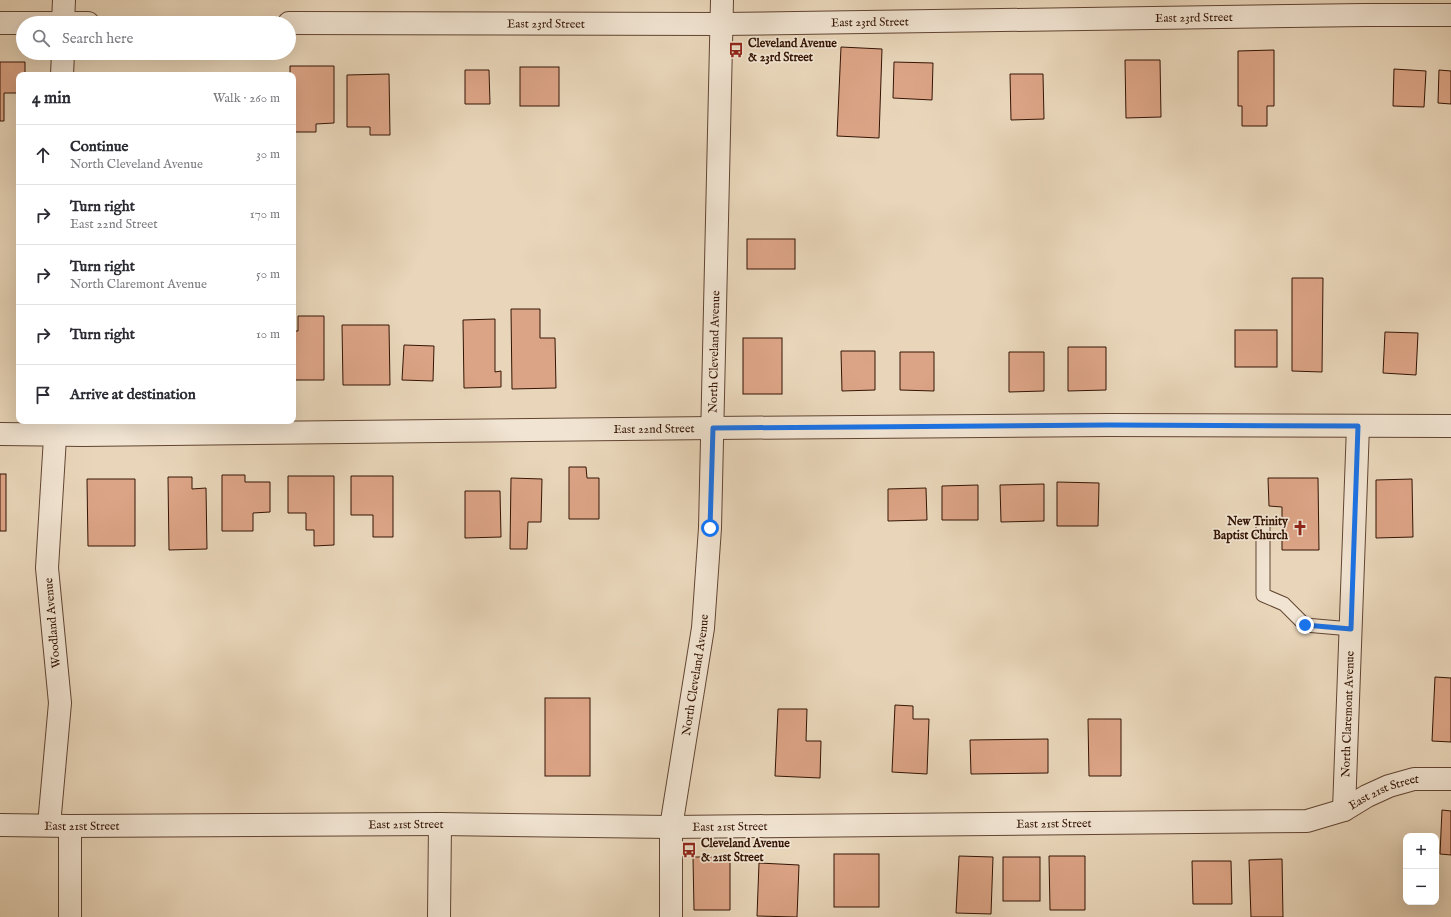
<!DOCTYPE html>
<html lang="en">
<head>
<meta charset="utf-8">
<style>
	:root { --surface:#fff; --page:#f7f7f7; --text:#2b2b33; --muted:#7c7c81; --line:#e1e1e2 }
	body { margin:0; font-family:"IM FELL English",serif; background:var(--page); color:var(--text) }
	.controls { position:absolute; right:12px; bottom:12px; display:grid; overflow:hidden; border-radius:8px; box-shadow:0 4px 16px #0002 }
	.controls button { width:36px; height:36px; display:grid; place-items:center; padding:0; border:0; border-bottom:1px solid var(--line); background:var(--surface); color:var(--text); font:20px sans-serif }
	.stop { position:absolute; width:12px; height:12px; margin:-9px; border:3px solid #1a73e8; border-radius:50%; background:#fff }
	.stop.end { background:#1a73e8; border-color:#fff; box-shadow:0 1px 4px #0008 }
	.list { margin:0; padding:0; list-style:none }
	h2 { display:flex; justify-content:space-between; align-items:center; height:52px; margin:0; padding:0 16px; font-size:17px }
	h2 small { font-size:13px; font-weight:400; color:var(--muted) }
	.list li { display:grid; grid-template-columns:26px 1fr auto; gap:12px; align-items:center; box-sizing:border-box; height:60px; padding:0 16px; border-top:1px solid var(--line) }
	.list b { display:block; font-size:15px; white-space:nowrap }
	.list p { margin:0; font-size:13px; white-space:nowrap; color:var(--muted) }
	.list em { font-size:13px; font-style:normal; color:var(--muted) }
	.icon { flex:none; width:22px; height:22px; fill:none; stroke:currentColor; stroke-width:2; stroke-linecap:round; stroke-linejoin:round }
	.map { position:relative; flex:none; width:1451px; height:917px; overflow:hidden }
	.search { position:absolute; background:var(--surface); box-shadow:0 4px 16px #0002; left:16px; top:16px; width:280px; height:44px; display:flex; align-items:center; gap:10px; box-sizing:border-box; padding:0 14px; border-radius:22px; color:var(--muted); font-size:15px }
	.panel { position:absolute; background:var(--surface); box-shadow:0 4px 16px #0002; left:16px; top:72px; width:280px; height:352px; border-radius:8px }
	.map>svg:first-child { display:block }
	.building { fill:#dca486; stroke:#341504 }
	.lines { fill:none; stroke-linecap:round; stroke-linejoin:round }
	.service-casing { stroke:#614532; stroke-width:15 }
	.minor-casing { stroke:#614532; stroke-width:24 }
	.tertiary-casing { stroke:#614532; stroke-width:24 }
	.service { stroke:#f1e4d2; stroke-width:13 }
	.minor { stroke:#f1e4d2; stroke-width:22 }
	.tertiary { stroke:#f1e4d2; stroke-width:22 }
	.route { stroke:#1a73e8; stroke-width:5 }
	.labels { text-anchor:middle; stroke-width:3.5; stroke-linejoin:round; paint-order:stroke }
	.street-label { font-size:12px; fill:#341504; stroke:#f1e4d2 }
	.poi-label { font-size:12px; font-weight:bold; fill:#341504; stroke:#f1e4d2; text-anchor:start }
</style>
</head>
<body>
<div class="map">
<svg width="1451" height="917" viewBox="0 0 1451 917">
	<rect width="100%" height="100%" fill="#e9d6ba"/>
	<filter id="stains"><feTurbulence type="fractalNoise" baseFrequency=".005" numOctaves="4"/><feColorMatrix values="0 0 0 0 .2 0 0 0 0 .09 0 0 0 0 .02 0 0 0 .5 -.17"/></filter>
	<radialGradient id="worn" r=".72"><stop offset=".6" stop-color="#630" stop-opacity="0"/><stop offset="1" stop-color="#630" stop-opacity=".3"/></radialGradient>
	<g class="building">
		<polygon points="841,47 882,49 879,138 837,136"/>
		<polygon points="1274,50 1274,106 1267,106 1267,126 1242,126 1242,106 1238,106 1238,51"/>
		<polygon points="1125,60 1160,60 1161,117 1126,118"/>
		<polygon points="0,62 25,62 25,75 19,75 19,93 4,93 4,121 0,121"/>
		<polygon points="894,62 933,63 932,100 893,98"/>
		<polygon points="290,66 334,66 334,123 316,124 316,132 293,132 293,75 290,75"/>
		<rect x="520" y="67" width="39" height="39"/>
		<polygon points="1394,69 1426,71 1424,107 1393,106"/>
		<polygon points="465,70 489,70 490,104 465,104"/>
		<polygon points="1439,70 1451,71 1451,104 1438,103"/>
		<polygon points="389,74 390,135 370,135 370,127 347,127 347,75"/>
		<polygon points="1010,74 1043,74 1044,119 1011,120"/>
		<rect x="747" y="239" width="48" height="30"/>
		<polygon points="1292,278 1323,278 1322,372 1292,371"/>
		<polygon points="511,309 540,309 540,338 555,338 556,388 512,389"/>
		<polygon points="298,316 324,316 324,380 293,380 293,331 298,331"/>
		<polygon points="495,319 495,372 501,371 501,387 464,388 463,320"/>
		<polygon points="342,325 389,325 390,385 343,385"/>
		<rect x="1235" y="330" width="42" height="37"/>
		<polygon points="1385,332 1418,333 1416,375 1383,373"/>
		<rect x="743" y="338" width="39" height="56"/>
		<polygon points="404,345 434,346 433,381 402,380"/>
		<polygon points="1068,347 1106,347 1106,390 1068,391"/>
		<polygon points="841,351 875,351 875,390 842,391"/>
		<polygon points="900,352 934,352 934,391 900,390"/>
		<polygon points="1009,352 1044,352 1044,391 1009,392"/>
		<polygon points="569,467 586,467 587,478 599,478 599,519 569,519"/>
		<rect x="0" y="474" width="6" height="57"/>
		<polygon points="222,475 245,475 245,482 270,482 270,512 253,513 253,531 222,531"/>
		<polygon points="288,476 334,476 334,545 314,546 314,530 306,530 306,513 288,513"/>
		<polygon points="351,476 393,476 393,537 373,537 373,515 351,515"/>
		<polygon points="168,477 192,477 192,489 206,488 207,549 169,550"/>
		<polygon points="511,478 542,479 541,522 528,522 527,549 510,549"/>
		<polygon points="1268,478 1318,478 1319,550 1282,550 1282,507 1269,506"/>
		<polygon points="87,479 135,479 135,546 88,546"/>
		<polygon points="1412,479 1413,537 1376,538 1376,480"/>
		<polygon points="1057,482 1099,483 1098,526 1057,526"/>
		<polygon points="1044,484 1044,521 1001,522 1000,485"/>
		<polygon points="978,485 978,520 942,520 942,486"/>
		<polygon points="926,488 927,520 888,521 888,489"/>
		<polygon points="465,491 500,491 501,537 465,538"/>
		<polygon points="1435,677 1451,678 1451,742 1432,741"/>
		<rect x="545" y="698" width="45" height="78"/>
		<polygon points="895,705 913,706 913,719 929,719 927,774 892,772"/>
		<polygon points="778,709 807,709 806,741 821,741 820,778 775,776"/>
		<polygon points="1088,719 1121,719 1121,776 1089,776"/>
		<polygon points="1048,739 1048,773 971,774 970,740"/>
		<polygon points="1442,810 1451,811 1451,855 1440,854"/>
		<rect x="834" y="854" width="45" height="53"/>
		<polygon points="959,856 993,857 991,914 956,913"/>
		<polygon points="1049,856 1085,856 1085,910 1050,910"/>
		<polygon points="693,857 730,857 730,910 694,910"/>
		<rect x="1003" y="857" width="37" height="44"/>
		<polygon points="1282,859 1283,917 1251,917 1249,860"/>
		<polygon points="1192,861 1231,861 1232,904 1193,904"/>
		<polygon points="759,863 799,865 797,917 757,916"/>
	</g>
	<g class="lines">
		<g class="service-casing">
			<polyline id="service" points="1263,526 1263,595 1284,604 1305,625 1351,629"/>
		</g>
		<g class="minor-casing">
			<g id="minor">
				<polyline points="0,23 88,23"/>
				<polyline points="63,23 64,0"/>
				<path id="s1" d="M289,23L722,24L1365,15H1451"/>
				<polyline points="62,75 63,53"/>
				<path id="s2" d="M0,434L83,435L713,428L1108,425L1451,426"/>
				<path id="s3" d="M1344,810L1358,426"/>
				<path id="s4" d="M0,825L70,826L440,824L671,827L1307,821L1344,810L1367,796L1389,786L1414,779H1451"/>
				<polyline points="49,825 60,703 47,568 56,421"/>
				<polyline points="70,917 70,826"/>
				<polyline points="439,917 440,824"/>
			</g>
		</g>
		<g class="tertiary-casing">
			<g id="tertiary">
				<path id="s5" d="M671,917V827L703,628L710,528L722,0"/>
			</g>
		</g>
		<use href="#service" class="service"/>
		<use href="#minor" class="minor"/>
		<use href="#tertiary" class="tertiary"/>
	</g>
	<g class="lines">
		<polyline class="route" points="710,528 713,428 1108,425 1358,426 1351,629 1305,625"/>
	</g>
	<defs>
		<g id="bus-bare" transform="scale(1.2)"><path d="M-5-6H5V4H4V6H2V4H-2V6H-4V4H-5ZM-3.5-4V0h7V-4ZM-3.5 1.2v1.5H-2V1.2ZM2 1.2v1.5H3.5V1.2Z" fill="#8f2418" stroke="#f1e4d2" stroke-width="2.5" paint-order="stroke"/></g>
		<g id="church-bare" transform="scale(1.2)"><path d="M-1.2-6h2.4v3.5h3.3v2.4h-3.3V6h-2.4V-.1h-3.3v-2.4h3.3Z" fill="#8f2418" stroke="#f1e4d2" stroke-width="2.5" paint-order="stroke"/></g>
	</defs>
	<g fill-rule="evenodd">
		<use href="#bus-bare" x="736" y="50"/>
		<use href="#church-bare" x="1300" y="528"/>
		<use href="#bus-bare" x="689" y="850"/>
	</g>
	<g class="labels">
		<g class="street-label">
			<text dy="4" stroke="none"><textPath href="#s1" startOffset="905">East 23rd Street</textPath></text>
			<text dy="4" stroke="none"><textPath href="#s1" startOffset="581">East 23rd Street</textPath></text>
			<text dy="4" stroke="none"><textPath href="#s1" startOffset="257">East 23rd Street</textPath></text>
			<text dy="4" stroke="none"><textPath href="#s5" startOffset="568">North Cleveland Avenue</textPath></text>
			<text dy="4" stroke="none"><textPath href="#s2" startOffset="654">East 22nd Street</textPath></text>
			<text transform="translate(52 623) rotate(-95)" y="4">Woodland Avenue</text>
			<text dy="4" stroke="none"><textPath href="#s5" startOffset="244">North Cleveland Avenue</textPath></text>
			<text dy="4" stroke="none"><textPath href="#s3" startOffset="96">North Claremont Avenue</textPath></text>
			<text dy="4" stroke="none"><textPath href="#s4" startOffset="1390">East 21st Street</textPath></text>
			<text dy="4" stroke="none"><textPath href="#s4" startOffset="406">East 21st Street</textPath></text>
			<text dy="4" stroke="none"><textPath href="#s4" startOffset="1054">East 21st Street</textPath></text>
			<text dy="4" stroke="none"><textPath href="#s4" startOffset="82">East 21st Street</textPath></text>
			<text dy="4" stroke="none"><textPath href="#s4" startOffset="730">East 21st Street</textPath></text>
		</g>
		<g class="poi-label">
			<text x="748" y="47">Cleveland Avenue<tspan x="748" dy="14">&amp; 23rd Street</tspan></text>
			<text x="1288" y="525" text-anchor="end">New Trinity<tspan x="1288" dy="14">Baptist Church</tspan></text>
			<text x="701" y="847">Cleveland Avenue<tspan x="701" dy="14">&amp; 21st Street</tspan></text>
		</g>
	</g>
	<rect width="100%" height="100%" filter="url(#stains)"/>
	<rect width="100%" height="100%" fill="url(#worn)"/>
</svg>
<div class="controls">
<button>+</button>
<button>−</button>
</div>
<div class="stop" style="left:710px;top:528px"></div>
<div class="stop end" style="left:1305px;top:625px"></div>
<div class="search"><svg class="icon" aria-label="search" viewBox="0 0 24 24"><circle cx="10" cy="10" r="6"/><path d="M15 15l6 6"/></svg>Search here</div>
<section class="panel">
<h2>4 min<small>Walk · 260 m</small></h2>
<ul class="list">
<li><svg class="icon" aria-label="ahead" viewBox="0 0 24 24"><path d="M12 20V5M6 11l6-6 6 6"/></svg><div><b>Continue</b><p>North Cleveland Avenue</p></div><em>30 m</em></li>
<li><svg class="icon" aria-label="right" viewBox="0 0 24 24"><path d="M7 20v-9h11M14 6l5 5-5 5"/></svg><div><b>Turn right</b><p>East 22nd Street</p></div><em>170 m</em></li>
<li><svg class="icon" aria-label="right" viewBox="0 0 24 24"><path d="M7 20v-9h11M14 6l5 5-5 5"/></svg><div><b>Turn right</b><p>North Claremont Avenue</p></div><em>50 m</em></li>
<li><svg class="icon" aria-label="right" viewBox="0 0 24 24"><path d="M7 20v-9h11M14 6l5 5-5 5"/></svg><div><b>Turn right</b></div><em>10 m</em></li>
<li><svg class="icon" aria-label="arrive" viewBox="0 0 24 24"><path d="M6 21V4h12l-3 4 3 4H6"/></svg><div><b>Arrive at destination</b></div></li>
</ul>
</section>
</div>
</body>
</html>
